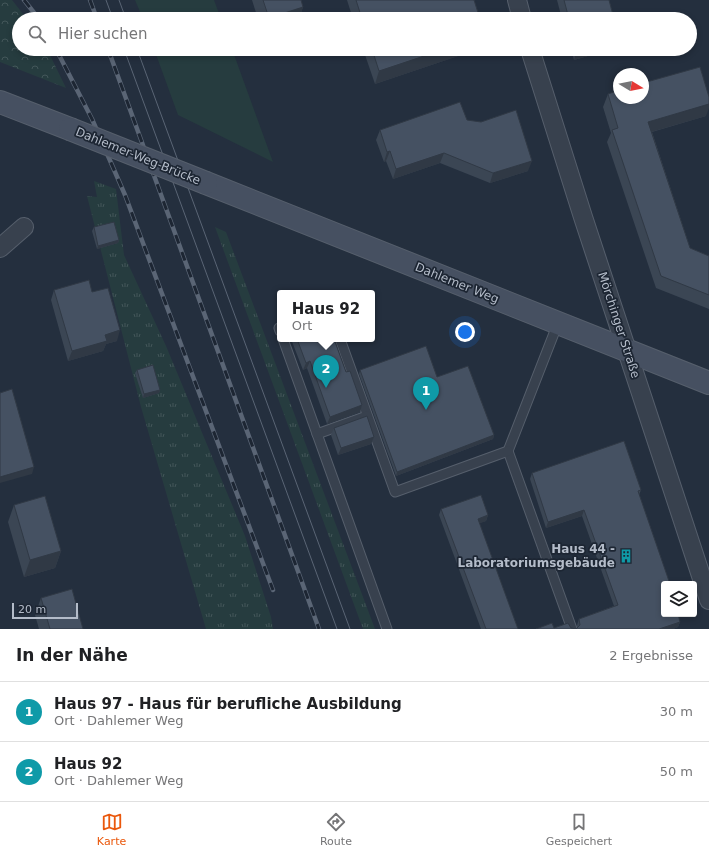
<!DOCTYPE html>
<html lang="de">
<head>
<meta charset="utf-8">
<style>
	:root { --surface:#fff; --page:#f2f2f2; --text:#202124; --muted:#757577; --line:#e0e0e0; --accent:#ea580c }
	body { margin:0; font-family:"DejaVu Sans",sans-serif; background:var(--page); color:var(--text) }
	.controls { position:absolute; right:12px; bottom:12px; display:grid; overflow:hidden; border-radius:4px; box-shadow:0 2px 6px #0003 }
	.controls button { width:36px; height:36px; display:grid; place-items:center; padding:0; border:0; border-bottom:1px solid var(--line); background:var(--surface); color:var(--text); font:20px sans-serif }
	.compass { position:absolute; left:613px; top:68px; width:36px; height:36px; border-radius:50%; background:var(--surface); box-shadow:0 2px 6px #0003; rotate:100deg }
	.scale { position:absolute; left:12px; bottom:10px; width:66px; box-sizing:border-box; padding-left:4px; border:2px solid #b4bcc9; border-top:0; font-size:11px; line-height:14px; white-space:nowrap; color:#b4bcc9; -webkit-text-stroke:3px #1d2633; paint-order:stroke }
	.you { position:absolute; left:465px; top:332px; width:14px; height:14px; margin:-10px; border:3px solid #fff; border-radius:50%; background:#1a73e8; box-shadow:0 0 0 6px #1a73e833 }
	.badge { display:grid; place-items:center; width:26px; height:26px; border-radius:50%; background:var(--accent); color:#fff; font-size:13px; font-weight:700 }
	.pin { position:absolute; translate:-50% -33px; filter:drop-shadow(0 1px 2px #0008) }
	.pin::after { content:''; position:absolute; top:21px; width:14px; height:12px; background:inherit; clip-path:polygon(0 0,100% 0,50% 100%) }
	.popup { position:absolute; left:277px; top:290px; width:98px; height:52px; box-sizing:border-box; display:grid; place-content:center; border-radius:4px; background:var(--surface); filter:drop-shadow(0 1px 3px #0005); font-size:13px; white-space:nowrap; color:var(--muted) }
	.popup b { font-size:15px; color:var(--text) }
	.popup::after { content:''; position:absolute; left:50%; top:100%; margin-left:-8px; border:8px solid transparent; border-top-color:var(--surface) }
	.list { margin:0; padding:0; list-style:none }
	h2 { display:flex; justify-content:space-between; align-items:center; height:52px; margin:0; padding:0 16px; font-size:17px }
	h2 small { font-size:13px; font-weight:400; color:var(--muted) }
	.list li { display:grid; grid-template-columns:26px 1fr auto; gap:12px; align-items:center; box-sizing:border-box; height:60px; padding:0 16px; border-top:1px solid var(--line) }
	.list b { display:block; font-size:15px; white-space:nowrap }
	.list p { margin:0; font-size:13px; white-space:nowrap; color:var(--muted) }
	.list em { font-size:13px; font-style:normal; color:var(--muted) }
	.icon { flex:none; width:22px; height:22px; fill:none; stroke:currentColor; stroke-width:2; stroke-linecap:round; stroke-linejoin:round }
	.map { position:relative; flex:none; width:709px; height:629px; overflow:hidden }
	.search { position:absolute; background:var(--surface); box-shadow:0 2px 6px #0003; left:12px; right:12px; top:12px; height:44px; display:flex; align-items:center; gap:10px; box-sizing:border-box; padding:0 14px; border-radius:22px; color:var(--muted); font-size:15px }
	.sheet { height:172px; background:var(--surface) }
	nav { display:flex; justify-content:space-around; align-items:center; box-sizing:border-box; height:56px; border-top:1px solid var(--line); background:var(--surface); font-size:11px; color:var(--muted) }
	nav a { display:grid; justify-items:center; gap:2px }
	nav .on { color:var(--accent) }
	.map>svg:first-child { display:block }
	.grass { fill:url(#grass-tufts) }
	.forest { fill:url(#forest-crowns) }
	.green { fill:#263c3f }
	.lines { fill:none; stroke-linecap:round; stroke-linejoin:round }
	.service-casing { stroke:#565f6c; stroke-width:11 }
	.minor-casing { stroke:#565f6c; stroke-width:20 }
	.secondary-casing { stroke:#565f6c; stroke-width:24 }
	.service { stroke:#38414e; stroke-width:9 }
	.minor { stroke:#38414e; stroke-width:18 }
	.secondary { stroke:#465061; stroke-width:22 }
	.tram { stroke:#5a6575; stroke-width:1 }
	.rail-casing { stroke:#5a6575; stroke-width:4.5 }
	.rail { stroke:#1d2633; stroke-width:3; stroke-dasharray:9; stroke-linecap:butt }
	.secondary-bridge-casing { stroke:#565f6c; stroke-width:24; stroke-linecap:butt }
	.secondary-bridge { stroke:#465061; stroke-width:22 }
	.wall { fill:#3b4654 }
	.shaded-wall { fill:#303945 }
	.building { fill:#455162; stroke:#303945 }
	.labels { text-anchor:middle; stroke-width:3.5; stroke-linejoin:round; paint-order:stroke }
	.street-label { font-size:12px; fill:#b4bcc9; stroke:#1d2633 }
	.poi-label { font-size:12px; font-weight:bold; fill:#b4bcc9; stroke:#1d2633; text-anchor:end }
</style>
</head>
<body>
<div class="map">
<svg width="709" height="629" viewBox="0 0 709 629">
	<defs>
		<pattern id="grass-tufts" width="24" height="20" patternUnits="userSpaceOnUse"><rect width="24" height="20" fill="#263c3f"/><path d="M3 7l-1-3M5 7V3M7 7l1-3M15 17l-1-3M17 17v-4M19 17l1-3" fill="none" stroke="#435659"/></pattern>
		<pattern id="forest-crowns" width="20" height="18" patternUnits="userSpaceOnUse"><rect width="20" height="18" fill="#263c3f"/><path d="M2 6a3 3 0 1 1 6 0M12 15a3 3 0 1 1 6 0" fill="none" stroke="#435659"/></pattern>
	</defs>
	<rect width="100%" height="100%" fill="#242f3e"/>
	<g class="grass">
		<polygon points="94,181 116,189 124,255 166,346 245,536 271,617 273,629 206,629 141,407 87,196 97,197"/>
		<polygon points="215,227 226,232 375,629 363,629"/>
	</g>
	<polygon class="forest" points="0,0 12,0 27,19 19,19 19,49 47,49 66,88 0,62"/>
	<g class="green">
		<polygon points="135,0 214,0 221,19 143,19"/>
		<polygon points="154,49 232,49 273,162 178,115"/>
	</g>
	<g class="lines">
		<g class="service-casing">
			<g id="service">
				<polyline points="558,323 508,451 572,629"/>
				<polyline points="279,328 280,331"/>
				<polyline points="283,339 387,629"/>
				<polyline points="340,339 395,492 508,451"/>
				<polyline points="317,434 367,416"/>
			</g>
		</g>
		<g class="minor-casing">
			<g id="minor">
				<polyline points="517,0 522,19"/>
				<polyline points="530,49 583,217 709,600"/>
				<polyline points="0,248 24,227"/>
			</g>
		</g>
		<g class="secondary-casing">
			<g id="secondary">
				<polyline points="0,102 70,129"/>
				<polyline points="206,183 709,383"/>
			</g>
		</g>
		<use href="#service" class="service"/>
		<use href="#minor" class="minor"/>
		<use href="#secondary" class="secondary"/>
		<g class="tram">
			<polyline points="106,0 113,19"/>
			<polyline points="119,0 126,19"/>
			<polyline points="124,49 337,629"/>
			<polyline points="137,49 350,629"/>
		</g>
		<g class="rail-casing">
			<g id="rail">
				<polyline points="24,0 39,19"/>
				<polyline points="90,0 97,19"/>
				<polyline points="56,49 92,119 125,195 273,590"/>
				<polyline points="108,49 319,629"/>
			</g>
		</g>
		<use href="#rail" class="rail"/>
		<g class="secondary-bridge-casing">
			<polyline id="secondary-bridge" points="70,129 206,183"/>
		</g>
		<use href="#secondary-bridge" class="secondary-bridge"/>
	</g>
	<g class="wall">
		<polygon points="252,0 301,0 303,7 299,19 258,19"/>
		<polygon points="347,0 474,0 480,19 353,19"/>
		<polygon points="557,0 609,0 614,19 562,19"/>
		<polygon points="363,49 460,49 458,56 375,84"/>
		<polygon points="571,49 612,49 574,60"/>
		<polygon points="608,94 706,116 652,132 690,248 709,256 709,309 656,288 607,142 611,133 603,107"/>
		<polygon points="467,120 528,171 490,183 440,163 393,179 386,161 384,162 376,140 380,130"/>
		<polygon points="94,227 119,240 118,243 97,249 92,231"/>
		<polygon points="54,290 92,292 117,341 106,344 103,351 68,361 51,300"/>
		<polygon points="291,339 334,339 346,372 362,405 360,412 327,424 307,368 303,370"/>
		<polygon points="137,370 160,390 159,393 143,398 135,373"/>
		<polygon points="360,370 437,377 494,435 493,439 396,476 359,374"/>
		<polygon points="334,428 374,437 371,444 338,455 331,435"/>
		<polygon points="532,473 641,490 639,495 664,584 680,622 678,627 673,629 536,629 554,628 571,628 576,629 577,628 577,625 579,619 614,606 582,516 546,528 530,479"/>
		<polygon points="14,505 61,551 55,568 24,577 8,522"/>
		<polygon points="441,509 488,515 486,521 479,523 518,629 481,629 439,515"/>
		<polygon points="41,598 83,629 39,629 35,615"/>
	</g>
	<g class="shaded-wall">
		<polygon points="303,7 299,19 268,19 269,18"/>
		<polygon points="445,49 460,49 458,56 375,84 379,71"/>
		<polygon points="580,49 612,49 574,60 577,50"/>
		<polygon points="709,104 709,108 706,116 644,134 648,122"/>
		<polygon points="390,151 386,161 384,162 387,152"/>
		<polygon points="444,153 440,163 393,179 396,169"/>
		<polygon points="532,161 528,171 490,183 493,173"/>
		<polygon points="119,240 118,243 97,249 98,246"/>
		<polygon points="120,330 117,341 106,344 103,351 68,361 72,351 105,335"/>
		<polygon points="310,361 307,368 303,370 306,363"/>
		<polygon points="160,390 159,393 143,398 144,394"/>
		<polygon points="362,405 360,412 327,424 330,417"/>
		<polygon points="494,435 493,439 396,476 397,472"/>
		<polygon points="374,437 371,444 338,455 341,448"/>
		<polygon points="34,467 32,474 0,483 0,477"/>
		<polygon points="584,510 582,516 546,528 548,522"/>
		<polygon points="488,515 486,521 476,525 478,519"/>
		<polygon points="61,551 55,568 24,577 30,560"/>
		<polygon points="680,622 678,627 673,629 659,629"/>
	</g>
	<g class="building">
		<polygon points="263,0 301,0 303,7 269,18"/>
		<polygon points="356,0 474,0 480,19 362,19"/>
		<polygon points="564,0 609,0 614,19 569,19"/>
		<polygon points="372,49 445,49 379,71"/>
		<polygon points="700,67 709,97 709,104 648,122 690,248 709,256 709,295 661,276 612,130 618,128 608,94 619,90 619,98 643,98 643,83"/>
		<polygon points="460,102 467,120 481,122 516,110 532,161 493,173 444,153 396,169 390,151 387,152 380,130"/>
		<polygon points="114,222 119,240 98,246 94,227"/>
		<polygon points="89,280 92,292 108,288 120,330 105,335 107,341 72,351 54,290"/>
		<polygon points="297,339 334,339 346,372 350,371 362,405 330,417 310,361 306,363"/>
		<polygon points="426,346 437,377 468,366 494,435 397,472 360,370"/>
		<polygon points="153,365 160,390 144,394 137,370"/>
		<polygon points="12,389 34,467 0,477 0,393"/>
		<polygon points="367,416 374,437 341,448 334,428"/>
		<polygon points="624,441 641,490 638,491 670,584 664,584 664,614 678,614 680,622 659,629 536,629 552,623 554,628 568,623 571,628 576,629 580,625 579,619 618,605 584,510 548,522 532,473"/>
		<polygon points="481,495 488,515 478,519 518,629 486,629 441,509"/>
		<polygon points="45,496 61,551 30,560 14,505"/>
		<polygon points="72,589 83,629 50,629 41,598"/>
	</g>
	<defs>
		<g id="building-bare" transform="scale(1.08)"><path d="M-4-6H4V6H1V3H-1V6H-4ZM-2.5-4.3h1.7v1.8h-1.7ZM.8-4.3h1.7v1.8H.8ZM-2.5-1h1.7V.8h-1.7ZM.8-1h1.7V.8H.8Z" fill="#0f9aa8" stroke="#1d2633" stroke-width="2.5" paint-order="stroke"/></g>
	</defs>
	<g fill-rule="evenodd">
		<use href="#building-bare" x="626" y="556"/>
	</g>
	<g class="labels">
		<g class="street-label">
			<text transform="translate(138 156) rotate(22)" y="4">Dahlemer-Weg-Brücke</text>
			<text transform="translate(457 283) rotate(22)" y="4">Dahlemer Weg</text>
			<text transform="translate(619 325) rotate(72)" y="4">Mörchinger Straße</text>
		</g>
		<g class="poi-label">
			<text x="615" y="553">Haus 44 -<tspan x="615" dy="14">Laboratoriumsgebäude</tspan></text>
		</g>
	</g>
</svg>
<div class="controls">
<button><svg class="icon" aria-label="layers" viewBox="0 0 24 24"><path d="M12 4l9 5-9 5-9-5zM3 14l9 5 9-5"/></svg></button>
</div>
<svg class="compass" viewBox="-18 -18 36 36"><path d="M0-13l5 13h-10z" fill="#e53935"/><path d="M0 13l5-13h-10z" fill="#757577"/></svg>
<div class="scale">20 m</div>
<div class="you"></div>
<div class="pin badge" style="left:426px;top:410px;background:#0f9aa8">1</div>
<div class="pin badge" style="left:326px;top:388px;background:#0f9aa8">2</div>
<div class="popup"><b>Haus 92</b>Ort</div>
<div class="search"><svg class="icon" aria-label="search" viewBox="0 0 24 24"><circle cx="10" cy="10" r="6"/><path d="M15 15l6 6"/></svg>Hier suchen</div>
</div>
<section class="sheet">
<h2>In der Nähe<small>2 Ergebnisse</small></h2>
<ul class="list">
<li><span class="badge" style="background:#0f9aa8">1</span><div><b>Haus 97 - Haus für berufliche Ausbildung</b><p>Ort · Dahlemer Weg</p></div><em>30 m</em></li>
<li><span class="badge" style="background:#0f9aa8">2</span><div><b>Haus 92</b><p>Ort · Dahlemer Weg</p></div><em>50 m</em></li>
</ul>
</section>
<nav>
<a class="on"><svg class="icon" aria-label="map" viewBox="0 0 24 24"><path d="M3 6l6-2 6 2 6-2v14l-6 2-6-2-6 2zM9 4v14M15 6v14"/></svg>Karte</a>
<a><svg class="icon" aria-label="directions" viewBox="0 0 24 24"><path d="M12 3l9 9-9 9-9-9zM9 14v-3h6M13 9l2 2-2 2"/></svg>Route</a>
<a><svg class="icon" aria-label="saved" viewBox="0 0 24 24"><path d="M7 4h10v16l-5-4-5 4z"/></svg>Gespeichert</a>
</nav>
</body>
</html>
